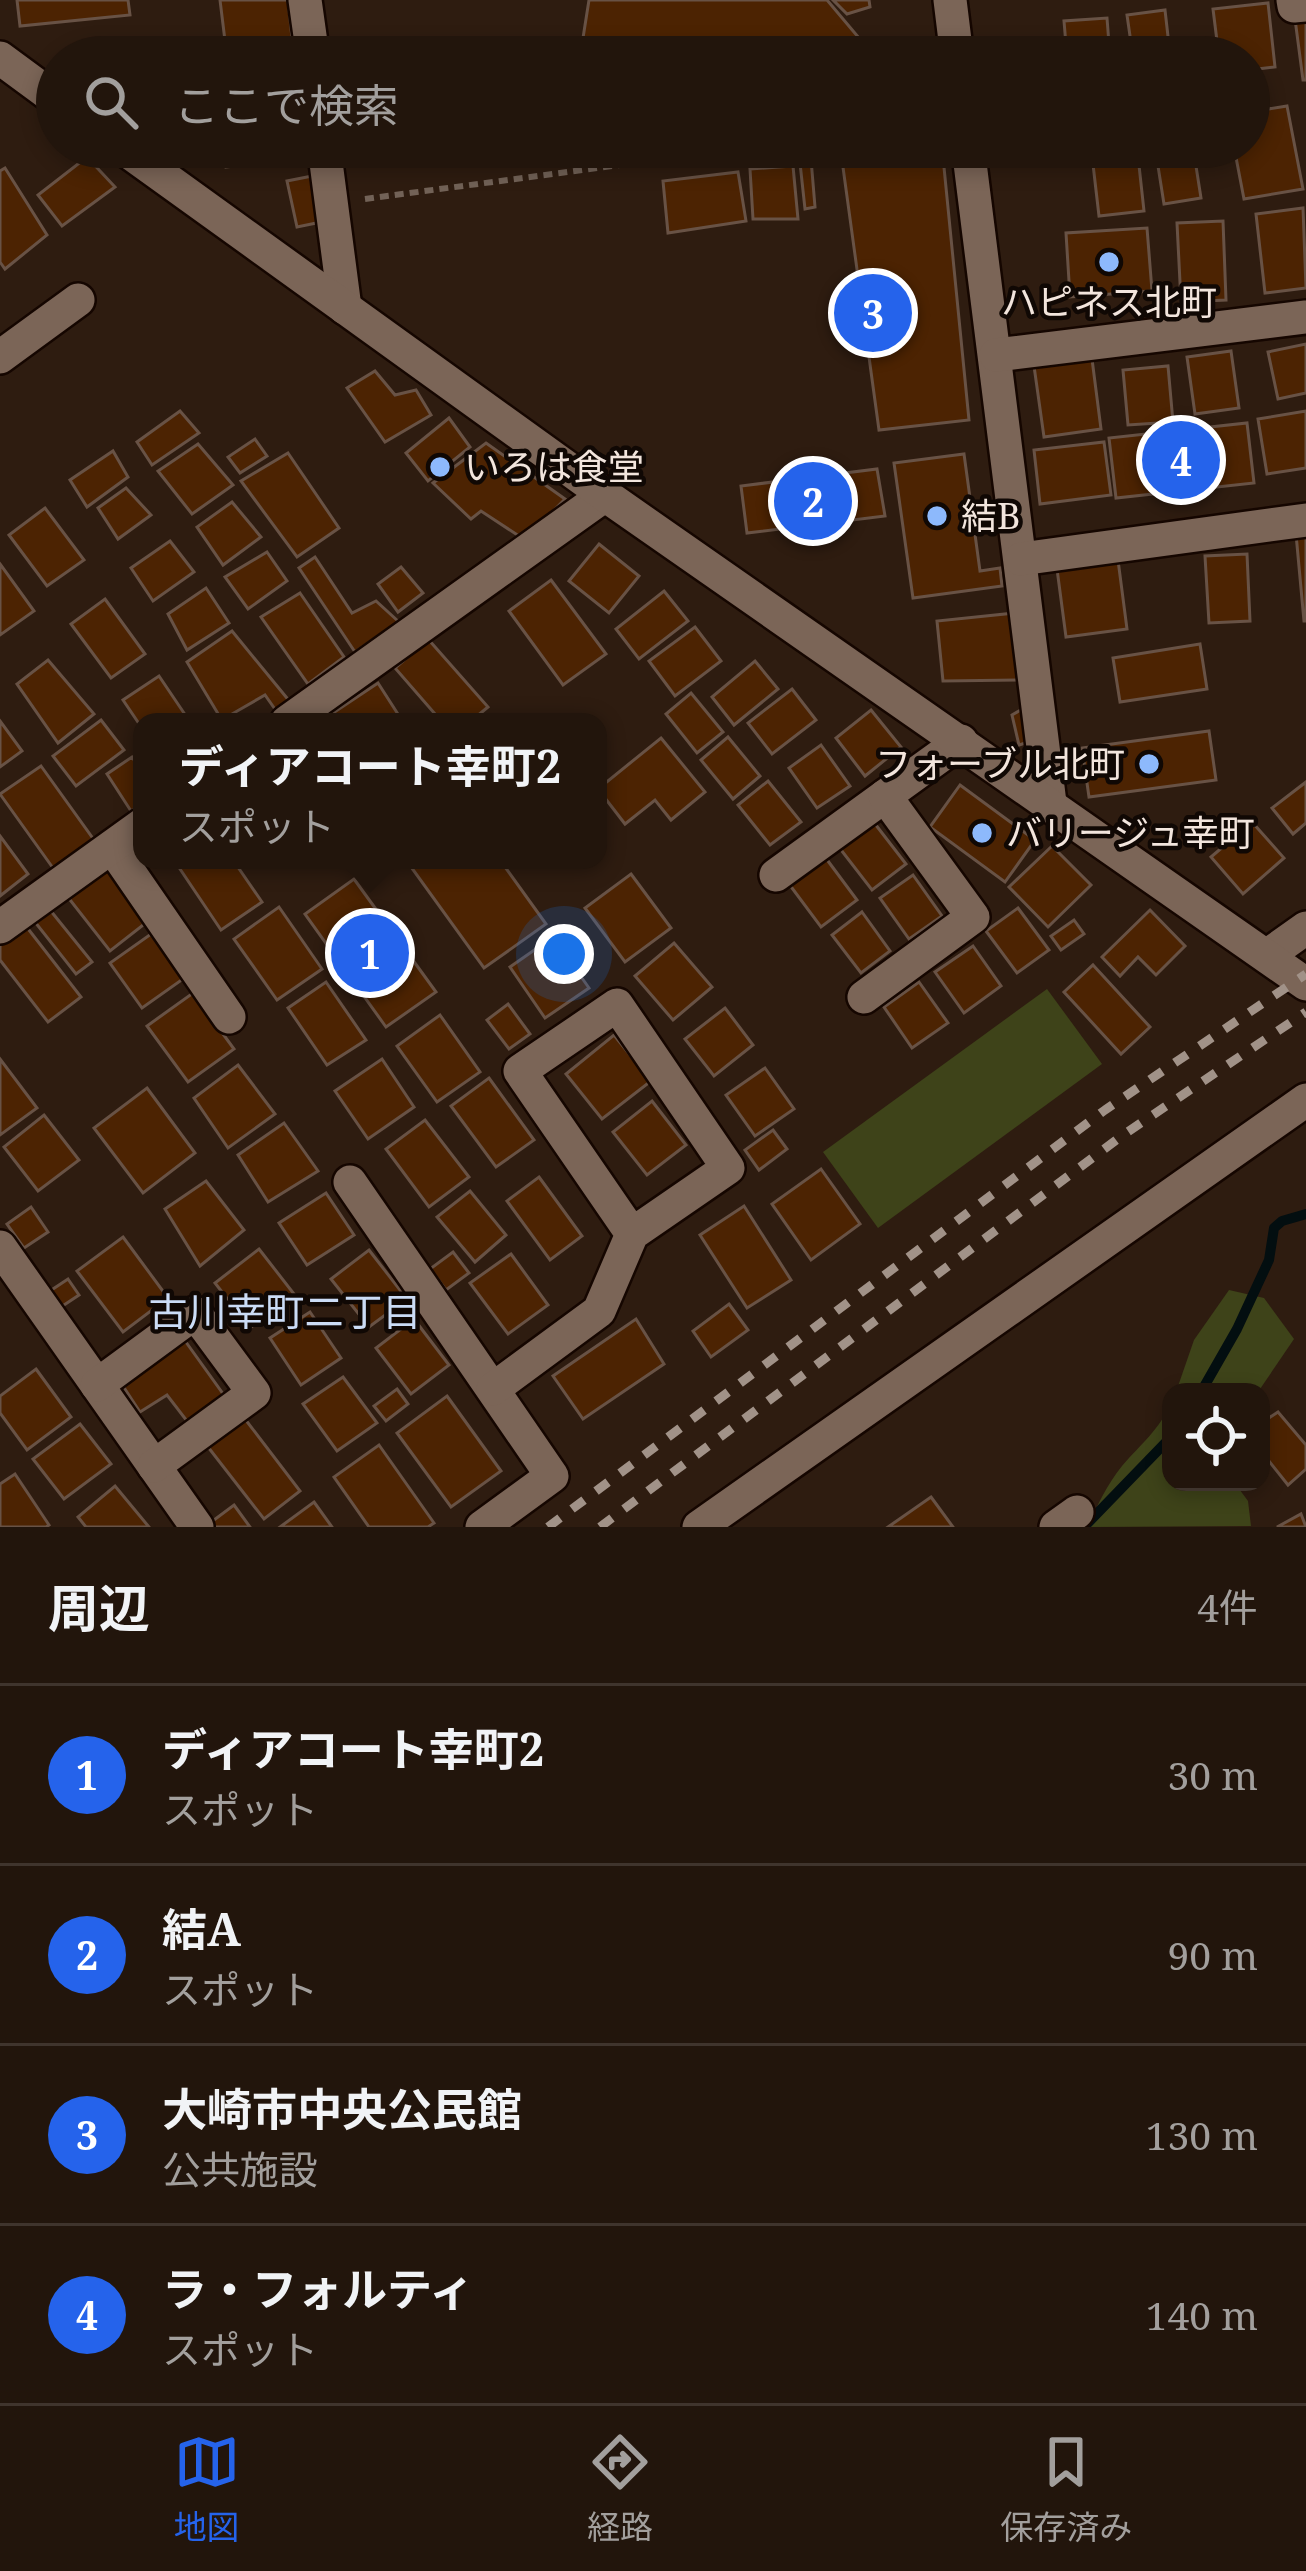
<!DOCTYPE html>
<html lang="ja">
<head>
<meta charset="utf-8">
<style>
	:root { --surface:#22150c; --page:#2a1e15; --text:#f1f3f6; --muted:#a29f9d; --line:#3f342d; --accent:#2563eb }
	body { margin:0; font-family:"Noto Serif","Noto Sans JP",serif; background:var(--page); color:var(--text) }
	.controls { position:absolute; right:36px; bottom:36px; display:grid; overflow:hidden; border-radius:24px; box-shadow:0 6px 18px #0003 }
	.controls button { width:108px; height:108px; display:grid; place-items:center; padding:0; border:0; border-bottom:3px solid var(--line); background:var(--surface); color:var(--text); font:60px sans-serif }
	.you { position:absolute; left:564px; top:954px; width:42px; height:42px; margin:-30px; border:9px solid #fff; border-radius:50%; background:#1a73e8; box-shadow:0 0 0 18px #1a73e833 }
	.badge { display:grid; place-items:center; width:78px; height:78px; border-radius:50%; background:var(--accent); color:#fff; font-size:39px; font-weight:700 }
	.pin { position:absolute; translate:-50% -50%; border:6px solid #fff; box-shadow:0 3px 12px #0006 }
	.popup { position:absolute; left:133px; top:713px; width:474px; height:156px; box-sizing:border-box; display:grid; place-content:center; border-radius:24px; background:var(--surface); filter:drop-shadow(0 3px 9px #0005); font-size:39px; white-space:nowrap; color:var(--muted) }
	.popup b { font-size:45px; color:var(--text) }
	.popup::after { content:''; position:absolute; left:50%; top:100%; margin-left:-24px; border:24px solid transparent; border-top-color:var(--surface) }
	.list { margin:0; padding:0; list-style:none }
	h2 { display:flex; justify-content:space-between; align-items:center; height:156px; margin:0; padding:0 48px; font-size:51px }
	h2 small { font-size:39px; font-weight:400; color:var(--muted) }
	.list li { display:grid; grid-template-columns:78px 1fr auto; gap:36px; align-items:center; box-sizing:border-box; height:180px; padding:0 48px; border-top:3px solid var(--line) }
	.list b { display:block; font-size:45px; white-space:nowrap }
	.list p { margin:0; font-size:39px; white-space:nowrap; color:var(--muted) }
	.list em { font-size:39px; font-style:normal; color:var(--muted) }
	.icon { flex:none; width:66px; height:66px; fill:none; stroke:currentColor; stroke-width:2; stroke-linecap:round; stroke-linejoin:round }
	.map { position:relative; flex:none; width:1306px; height:1527px; overflow:hidden }
	.search { position:absolute; background:var(--surface); box-shadow:0 6px 18px #0003; left:36px; right:36px; top:36px; height:132px; display:flex; align-items:center; gap:30px; box-sizing:border-box; padding:0 42px; border-radius:66px; color:var(--muted); font-size:45px }
	.sheet { height:876px; background:var(--surface) }
	nav { display:flex; justify-content:space-around; align-items:center; box-sizing:border-box; height:168px; border-top:3px solid var(--line); background:var(--surface); font-size:33px; color:var(--muted) }
	nav a { display:grid; justify-items:center; gap:6px }
	nav .on { color:var(--accent) }
	.map>svg:first-child { display:block }
	.green { fill:#3e4319 }
	.lines { fill:none; stroke-linecap:round; stroke-linejoin:round }
	.stream { stroke:#030e10; stroke-width:10 }
	.building { fill:#4c2302; stroke:#685245; stroke-width:3 }
	.minor-casing { stroke:#150600; stroke-width:38 }
	.tertiary-casing { stroke:#150600; stroke-width:38 }
	.path { stroke:#726257; stroke-width:6; stroke-dasharray:9 6; stroke-linecap:butt }
	.minor { stroke:#7b6557; stroke-width:33 }
	.tertiary { stroke:#7b6557; stroke-width:33 }
	.rail { stroke:#a19288; stroke-width:9; stroke-dasharray:15 15; stroke-linecap:butt }
	.poi-dot { fill:#8db9fc; stroke:#100804; stroke-width:4.5 }
	.labels { text-anchor:middle; stroke-width:9; stroke-linejoin:round; paint-order:stroke }
	.poi-label { font-size:36px; fill:#f2e5dd; stroke:#100804; text-anchor:start }
	.neighbourhood-label { font-size:39px; fill:#cbdcf6; stroke:#100804 }
</style>
</head>
<body>
<div class="map">
<svg width="1306" height="1527" viewBox="0 0 1306 1527">
	<rect width="100%" height="100%" fill="#2e1c10"/>
	<g class="green">
		<polygon points="1047,989 1102,1064 878,1228 823,1152"/>
		<polygon points="1229,1290 1264,1298 1294,1339 1258,1392 1176,1392 1194,1340"/>
		<path d="M1171,1403V1482H1234L1248,1501L1251,1526L1088,1527C1097,1505 1107,1485 1122,1466C1141,1444 1159,1430 1171,1403Z"/>
	</g>
	<g class="lines">
		<g class="stream">
			<polyline points="1201,1392 1237,1329 1269,1260 1274,1228 1282,1221 1306,1214"/>
			<polyline points="1084,1527 1171,1437"/>
		</g>
	</g>
	<g class="building">
		<polygon points="17,0 128,0 130,15 20,26"/>
		<polygon points="220,0 288,0 294,57 227,57"/>
		<polygon points="589,0 827,0 875,57 804,57 759,44 714,43 660,49 637,57 580,57"/>
		<polygon points="833,0 869,0 870,7 847,14"/>
		<polygon points="1268,3 1275,67 1249,70 1249,57 1219,57 1213,9"/>
		<polygon points="1165,10 1170,54 1133,57 1127,15"/>
		<polygon points="1306,17 1306,80 1303,80 1295,19"/>
		<polygon points="1107,18 1110,57 1067,57 1064,21"/>
		<polygon points="1287,106 1303,189 1244,199 1234,147 1249,147 1249,112"/>
		<polygon points="223,147 293,147 295,158 226,167"/>
		<polygon points="927,147 942,147 969,420 879,430 842,160"/>
		<polygon points="1091,147 1137,147 1144,211 1099,216"/>
		<polygon points="1155,147 1193,147 1201,198 1164,204"/>
		<polygon points="87,157 115,187 62,226 38,195"/>
		<polygon points="811,159 815,207 805,209 800,163"/>
		<polygon points="793,166 798,219 753,219 750,169"/>
		<polygon points="5,168 47,235 5,269 0,262 0,171"/>
		<polygon points="738,172 746,221 668,233 663,181"/>
		<polygon points="317,175 326,221 297,227 287,181"/>
		<polygon points="1303,208 1306,288 1265,293 1256,214"/>
		<polygon points="1223,221 1226,300 1181,302 1177,223"/>
		<polygon points="1147,228 1152,291 1070,297 1066,233"/>
		<polygon points="1306,344 1306,393 1278,399 1268,352"/>
		<polygon points="1231,351 1239,408 1195,414 1187,357"/>
		<polygon points="1092,359 1101,429 1044,437 1034,366"/>
		<polygon points="1168,366 1173,422 1128,425 1123,370"/>
		<polygon points="375,371 395,395 416,390 431,415 385,442 347,388"/>
		<polygon points="180,411 199,433 152,465 137,442"/>
		<polygon points="1306,411 1306,468 1267,474 1258,419"/>
		<polygon points="449,418 470,447 428,481 406,453"/>
		<polygon points="1247,423 1254,483 1116,498 1109,438"/>
		<polygon points="255,439 267,456 240,473 228,457"/>
		<polygon points="1104,442 1111,495 1040,504 1034,450"/>
		<polygon points="486,443 565,499 525,540 481,511 471,519 433,483"/>
		<polygon points="198,444 233,485 192,514 158,471"/>
		<polygon points="113,451 128,477 87,507 70,480"/>
		<polygon points="288,453 339,528 297,557 241,481"/>
		<polygon points="964,454 980,571 1000,568 1002,586 913,598 894,463"/>
		<polygon points="877,469 885,516 747,533 741,486"/>
		<polygon points="126,488 151,515 118,539 98,508"/>
		<polygon points="232,502 261,537 223,565 197,527"/>
		<polygon points="45,508 84,560 47,586 9,535"/>
		<polygon points="1306,533 1306,621 1304,621 1296,534"/>
		<polygon points="170,541 194,572 153,601 131,568"/>
		<polygon points="599,544 639,576 609,613 569,581"/>
		<polygon points="267,552 287,581 248,609 225,577"/>
		<polygon points="1247,554 1250,621 1209,623 1205,556"/>
		<polygon points="315,557 352,613 376,601 399,622 355,652 299,568"/>
		<polygon points="1118,560 1127,629 1066,637 1057,569"/>
		<polygon points="0,564 34,611 0,635"/>
		<polygon points="401,567 423,593 398,612 378,584"/>
		<polygon points="551,580 606,654 563,685 509,611"/>
		<polygon points="206,588 229,623 187,650 168,614"/>
		<polygon points="664,591 688,621 639,659 616,629"/>
		<polygon points="300,593 344,657 308,684 261,617"/>
		<polygon points="105,599 145,654 111,678 71,624"/>
		<polygon points="1015,613 1023,680 943,681 937,621"/>
		<polygon points="695,627 721,661 675,696 649,661"/>
		<polygon points="232,631 291,703 277,712 265,695 232,714 236,722 223,722 187,662"/>
		<polygon points="428,639 488,707 470,722 442,722 395,668"/>
		<polygon points="1200,644 1207,689 1120,702 1113,658"/>
		<polygon points="48,660 94,714 58,743 17,684"/>
		<polygon points="755,661 778,689 734,725 712,697"/>
		<polygon points="159,676 190,722 142,722 142,728 123,700"/>
		<polygon points="378,683 403,722 335,722 330,715"/>
		<polygon points="792,689 816,720 772,754 748,723"/>
		<polygon points="691,693 723,732 697,753 666,714"/>
		<polygon points="1029,705 1035,740 1019,745 1012,715"/>
		<polygon points="871,710 901,747 865,776 836,738"/>
		<polygon points="101,720 124,750 76,786 53,756"/>
		<polygon points="0,721 22,751 0,767"/>
		<polygon points="1209,731 1216,780 1089,797 1082,748"/>
		<polygon points="728,737 760,776 733,799 701,760"/>
		<polygon points="661,738 705,792 671,820 655,800 625,824 598,789"/>
		<polygon points="821,745 850,786 817,808 789,768"/>
		<polygon points="132,757 142,772 142,804 131,811 107,774"/>
		<polygon points="41,766 94,840 53,868 0,794"/>
		<polygon points="768,781 801,822 770,845 738,805"/>
		<polygon points="1306,782 1306,823 1293,834 1272,808"/>
		<polygon points="960,785 1035,840 1005,882 930,827"/>
		<polygon points="872,820 906,864 872,890 838,846"/>
		<polygon points="1252,822 1284,858 1243,894 1211,857"/>
		<polygon points="0,836 28,874 0,896"/>
		<polygon points="1052,846 1091,885 1048,927 1009,887"/>
		<polygon points="825,857 857,900 821,927 789,884"/>
		<polygon points="174,860 233,860 262,902 221,930"/>
		<polygon points="406,860 500,860 546,924 484,968"/>
		<polygon points="106,867 147,922 110,951 67,896"/>
		<polygon points="631,874 671,928 625,962 585,908"/>
		<polygon points="913,875 942,916 909,939 880,898"/>
		<polygon points="354,879 436,992 386,1027 305,914"/>
		<polygon points="46,905 92,962 76,974 31,917"/>
		<polygon points="279,907 322,969 277,1000 234,939"/>
		<polygon points="1018,908 1049,950 1017,973 986,931"/>
		<polygon points="1150,910 1185,946 1156,975 1138,957 1120,976 1102,957"/>
		<polygon points="862,912 890,951 861,973 832,935"/>
		<polygon points="1074,920 1084,934 1061,950 1051,936"/>
		<polygon points="22,921 81,997 48,1022 0,960 0,938"/>
		<polygon points="151,934 183,979 142,1008 110,963"/>
		<polygon points="553,937 589,988 545,1018 510,967"/>
		<polygon points="674,943 712,987 673,1020 635,976"/>
		<polygon points="973,946 1001,986 964,1013 935,972"/>
		<polygon points="1093,965 1150,1027 1121,1054 1064,992"/>
		<polygon points="326,982 366,1040 327,1065 288,1008"/>
		<polygon points="919,982 948,1023 912,1048 884,1007"/>
		<polygon points="193,993 234,1049 188,1082 147,1026"/>
		<polygon points="508,1004 530,1034 509,1049 487,1020"/>
		<polygon points="725,1008 753,1045 714,1076 685,1039"/>
		<polygon points="440,1015 480,1072 437,1102 397,1046"/>
		<polygon points="614,1035 651,1081 602,1119 566,1074"/>
		<polygon points="0,1059 37,1108 0,1135"/>
		<polygon points="382,1059 414,1107 368,1139 335,1091"/>
		<polygon points="238,1065 275,1114 228,1148 194,1098"/>
		<polygon points="765,1068 794,1109 755,1136 726,1095"/>
		<polygon points="489,1078 534,1140 496,1167 451,1106"/>
		<polygon points="147,1088 195,1153 143,1193 94,1128"/>
		<polygon points="652,1101 686,1145 647,1175 613,1132"/>
		<polygon points="44,1115 79,1160 38,1191 4,1147"/>
		<polygon points="425,1120 469,1177 429,1207 386,1149"/>
		<polygon points="284,1123 318,1171 268,1202 238,1155"/>
		<polygon points="773,1130 787,1149 759,1170 745,1150"/>
		<polygon points="821,1169 860,1224 811,1260 772,1204"/>
		<polygon points="539,1177 582,1236 550,1260 507,1201"/>
		<polygon points="206,1181 244,1230 200,1266 165,1209"/>
		<polygon points="470,1191 506,1235 475,1262 437,1217"/>
		<polygon points="326,1193 354,1235 307,1265 279,1223"/>
		<polygon points="744,1206 791,1280 747,1308 700,1235"/>
		<polygon points="31,1207 48,1232 24,1248 7,1224"/>
		<polygon points="123,1237 168,1298 123,1332 77,1271"/>
		<polygon points="259,1249 294,1294 250,1328 215,1283"/>
		<polygon points="369,1250 407,1299 369,1327 331,1279"/>
		<polygon points="453,1252 469,1273 446,1290 430,1269"/>
		<polygon points="511,1254 548,1305 508,1334 470,1283"/>
		<polygon points="68,1279 79,1295 58,1309 47,1293"/>
		<polygon points="729,1304 748,1330 711,1357 693,1331"/>
		<polygon points="310,1312 341,1358 301,1385 270,1338"/>
		<polygon points="414,1319 449,1365 411,1394 376,1348"/>
		<polygon points="636,1319 664,1364 583,1419 553,1376"/>
		<polygon points="183,1338 226,1398 190,1425 167,1395 140,1412 121,1383"/>
		<polygon points="36,1369 71,1417 27,1450 0,1413 0,1396"/>
		<polygon points="343,1377 377,1423 337,1451 303,1404"/>
		<polygon points="397,1389 408,1404 386,1421 374,1406"/>
		<polygon points="447,1396 501,1471 451,1507 397,1433"/>
		<polygon points="1278,1412 1306,1445 1306,1469 1288,1485 1261,1451 1261,1423"/>
		<polygon points="245,1419 300,1491 264,1519 208,1447"/>
		<polygon points="80,1424 111,1464 64,1499 33,1459"/>
		<polygon points="379,1445 434,1523 428,1527 369,1527 334,1477"/>
		<polygon points="15,1474 49,1525 46,1527 0,1527 0,1484"/>
		<polygon points="115,1486 149,1527 86,1527 78,1517"/>
		<polygon points="931,1497 953,1527 888,1527"/>
		<polygon points="314,1502 332,1527 280,1527"/>
		<polygon points="234,1505 250,1527 207,1527 206,1526"/>
		<polygon points="1301,1514 1306,1527 1277,1527"/>
	</g>
	<g class="lines">
		<g class="minor-casing">
			<g id="minor">
				<polyline points="305,0 313,57"/>
				<polyline points="950,0 957,57"/>
				<polyline points="1293,0 1294,6 1306,5"/>
				<polyline points="324,147 345,308"/>
				<polyline points="968,147 1050,803"/>
				<polyline points="996,355 1306,317"/>
				<polyline points="0,357 78,300"/>
				<polyline points="1021,559 1306,520"/>
				<polyline points="287,722 605,495"/>
				<polyline points="112,847 229,1017"/>
				<polyline points="776,875 961,741"/>
				<polyline points="0,927 142,825"/>
				<polyline points="1268,955 1306,928"/>
				<polyline points="864,997 973,917 885,796"/>
				<polyline points="350,1182 552,1476 482,1527"/>
				<polyline points="0,1247 197,1527"/>
				<polyline points="97,1385 195,1313 254,1393 154,1466"/>
				<polyline points="493,1389 599,1311 632,1234 520,1071 617,1005 728,1168 632,1234"/>
				<polyline points="1056,1527 1077,1512"/>
			</g>
		</g>
		<g class="tertiary-casing">
			<g id="tertiary">
				<polyline points="0,58 57,100"/>
				<polyline points="122,147 605,495 1306,984"/>
				<polyline points="699,1527 1306,1100"/>
			</g>
		</g>
		<polyline class="path" points="365,199 755,147"/>
		<use href="#minor" class="minor"/>
		<use href="#tertiary" class="tertiary"/>
		<g class="rail">
			<polyline points="548,1527 1105,1110 1306,974"/>
			<polyline points="600,1527 1123,1135 1306,1012"/>
		</g>
	</g>
	<g class="poi-dot">
		<circle cx="1109" cy="262" r="12"/>
		<circle cx="440" cy="467" r="12"/>
		<circle cx="937" cy="516" r="12"/>
		<circle cx="1149" cy="764" r="12"/>
		<circle cx="982" cy="833" r="12"/>
	</g>
	<g class="labels">
		<g class="poi-label">
			<text x="1109" y="315" text-anchor="middle">ハピネス北町</text>
			<text x="464" y="480">いろは食堂</text>
			<text x="961" y="529">結B</text>
			<text x="1125" y="777" text-anchor="end">フォーブル北町</text>
			<text x="1006" y="846">バリージュ幸町</text>
		</g>
		<g class="neighbourhood-label">
			<text x="285" y="1326">古川幸町二丁目</text>
		</g>
	</g>
</svg>
<div class="controls">
<button><svg class="icon" aria-label="locate" viewBox="0 0 24 24"><circle cx="12" cy="12" r="6"/><path d="M12 2v4M12 18v4M2 12h4M18 12h4"/></svg></button>
</div>
<div class="you"></div>
<div class="pin badge" style="left:370px;top:953px">1</div>
<div class="popup"><b>ディアコート幸町2</b>スポット</div>
<div class="pin badge" style="left:813px;top:501px">2</div>
<div class="pin badge" style="left:873px;top:313px">3</div>
<div class="pin badge" style="left:1181px;top:460px">4</div>
<div class="search"><svg class="icon" aria-label="search" viewBox="0 0 24 24"><circle cx="10" cy="10" r="6"/><path d="M15 15l6 6"/></svg>ここで検索</div>
</div>
<section class="sheet">
<h2>周辺<small>4件</small></h2>
<ul class="list">
<li><span class="badge">1</span><div><b>ディアコート幸町2</b><p>スポット</p></div><em>30 m</em></li>
<li><span class="badge">2</span><div><b>結A</b><p>スポット</p></div><em>90 m</em></li>
<li><span class="badge">3</span><div><b>大崎市中央公民館</b><p>公共施設</p></div><em>130 m</em></li>
<li><span class="badge">4</span><div><b>ラ・フォルティ</b><p>スポット</p></div><em>140 m</em></li>
</ul>
</section>
<nav>
<a class="on"><svg class="icon" aria-label="map" viewBox="0 0 24 24"><path d="M3 6l6-2 6 2 6-2v14l-6 2-6-2-6 2zM9 4v14M15 6v14"/></svg>地図</a>
<a><svg class="icon" aria-label="directions" viewBox="0 0 24 24"><path d="M12 3l9 9-9 9-9-9zM9 14v-3h6M13 9l2 2-2 2"/></svg>経路</a>
<a><svg class="icon" aria-label="saved" viewBox="0 0 24 24"><path d="M7 4h10v16l-5-4-5 4z"/></svg>保存済み</a>
</nav>
</body>
</html>
